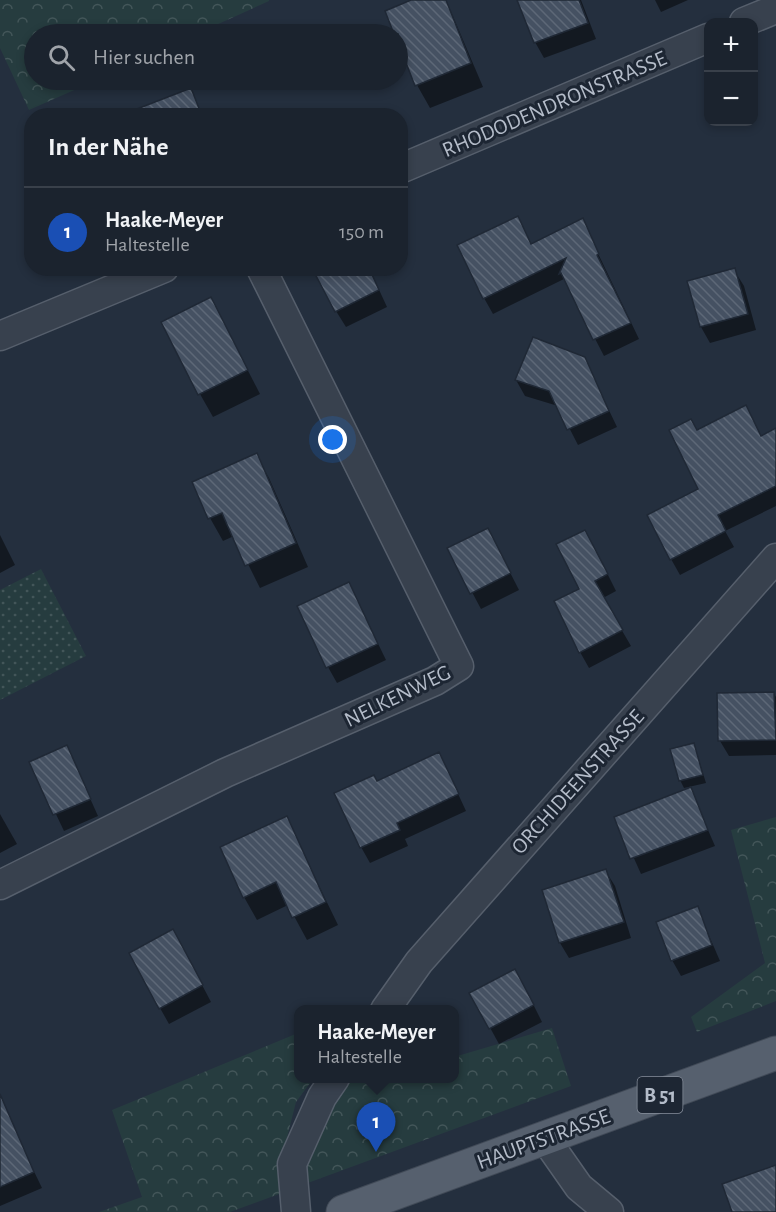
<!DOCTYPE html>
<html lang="de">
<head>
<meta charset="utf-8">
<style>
	:root { --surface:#1b232e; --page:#242b36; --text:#f1f3f6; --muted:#a0a4aa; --line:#39404a; --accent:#8ab4f8 }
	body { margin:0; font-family:"Alegreya Sans",sans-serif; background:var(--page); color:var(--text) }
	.controls { position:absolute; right:18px; top:18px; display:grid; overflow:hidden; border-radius:12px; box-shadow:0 3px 9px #0003 }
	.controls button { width:54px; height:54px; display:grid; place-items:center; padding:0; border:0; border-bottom:2px solid var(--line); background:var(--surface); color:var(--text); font:30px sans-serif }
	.you { position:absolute; left:333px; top:440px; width:21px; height:21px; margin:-15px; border:4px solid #fff; border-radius:50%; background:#1a73e8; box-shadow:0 0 0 9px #1a73e833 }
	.badge { display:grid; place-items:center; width:39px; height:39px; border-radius:50%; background:var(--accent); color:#fff; font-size:20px; font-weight:700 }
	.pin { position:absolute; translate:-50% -50px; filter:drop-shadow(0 2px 3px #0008) }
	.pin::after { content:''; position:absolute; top:32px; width:21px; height:18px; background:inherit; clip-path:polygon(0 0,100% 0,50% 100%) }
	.popup { position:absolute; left:294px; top:1005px; width:165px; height:78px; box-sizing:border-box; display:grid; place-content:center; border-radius:12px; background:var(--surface); filter:drop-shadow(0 2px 4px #0005); font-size:20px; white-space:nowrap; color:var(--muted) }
	.popup b { font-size:22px; color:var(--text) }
	.popup::after { content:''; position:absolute; left:50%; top:100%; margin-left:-12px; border:12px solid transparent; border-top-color:var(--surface) }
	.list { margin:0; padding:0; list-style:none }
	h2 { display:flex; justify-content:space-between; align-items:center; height:78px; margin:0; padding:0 24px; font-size:26px }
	h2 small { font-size:20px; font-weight:400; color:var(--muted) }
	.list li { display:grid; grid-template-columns:39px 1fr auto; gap:18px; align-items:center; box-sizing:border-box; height:90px; padding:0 24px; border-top:2px solid var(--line) }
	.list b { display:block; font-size:22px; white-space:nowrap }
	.list p { margin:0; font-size:20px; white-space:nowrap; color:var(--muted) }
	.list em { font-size:20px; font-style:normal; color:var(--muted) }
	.icon { flex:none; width:33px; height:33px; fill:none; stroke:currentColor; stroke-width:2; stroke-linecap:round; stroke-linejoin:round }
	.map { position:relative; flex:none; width:776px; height:1212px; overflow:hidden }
	.search { position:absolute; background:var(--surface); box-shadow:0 3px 9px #0003; left:24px; top:24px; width:384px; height:66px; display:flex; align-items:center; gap:15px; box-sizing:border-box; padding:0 21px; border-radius:33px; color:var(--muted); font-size:22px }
	.panel { position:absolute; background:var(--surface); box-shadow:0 3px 9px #0003; left:24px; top:108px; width:384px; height:168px; border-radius:24px }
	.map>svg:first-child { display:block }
	.forest { fill:url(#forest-crowns) }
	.park { fill:url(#park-dots) }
	.shadow { fill:#0007 }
	.building { fill:url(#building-back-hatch); stroke:#1f2835; stroke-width:1.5 }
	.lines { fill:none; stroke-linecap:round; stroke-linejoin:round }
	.street-casing { stroke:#565f6c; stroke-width:31 }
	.primary-casing { stroke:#414a57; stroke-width:35 }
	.street { stroke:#38414e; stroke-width:28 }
	.primary { stroke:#56606e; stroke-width:33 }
	.labels { text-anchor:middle; stroke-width:6; stroke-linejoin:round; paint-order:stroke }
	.shield { fill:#1d2633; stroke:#878f9c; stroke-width:1.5 }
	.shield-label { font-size:21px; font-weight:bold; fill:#b4bcc9 }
	.street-label { font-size:22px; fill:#b4bcc9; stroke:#1d2633 }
</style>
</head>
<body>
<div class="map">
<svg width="776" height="1212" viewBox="0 0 776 1212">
	<defs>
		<pattern id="forest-crowns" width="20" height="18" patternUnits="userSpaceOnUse" patternTransform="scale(1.5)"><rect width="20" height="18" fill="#263c3f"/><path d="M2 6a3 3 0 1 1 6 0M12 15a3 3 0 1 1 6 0" fill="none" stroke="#435659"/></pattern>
		<pattern id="park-dots" width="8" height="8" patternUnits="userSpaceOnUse" patternTransform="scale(1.5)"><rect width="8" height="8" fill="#263c3f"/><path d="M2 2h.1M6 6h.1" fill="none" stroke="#435659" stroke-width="1.8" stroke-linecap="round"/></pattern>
		<pattern id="building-back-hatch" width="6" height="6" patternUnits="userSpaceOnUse" patternTransform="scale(1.5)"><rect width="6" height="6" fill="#455162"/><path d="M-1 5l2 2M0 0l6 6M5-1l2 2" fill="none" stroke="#5d6877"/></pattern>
	</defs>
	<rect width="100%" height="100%" fill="#242f3e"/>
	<g class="forest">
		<polygon points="0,0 269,0 269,1 196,34 34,34 34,80 97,80 29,110 0,48"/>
		<polygon points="776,817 776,1001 697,1032 691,1017 765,963 731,830"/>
		<polygon points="552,1028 571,1086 305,1184 303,1165 331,1099 348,1079 454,1078 454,1057"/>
		<polygon points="298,1033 298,1078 313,1079 296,1102 280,1165 282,1193 230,1212 99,1212 142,1197 112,1110"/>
	</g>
	<polygon class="park" points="41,569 86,656 0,700 0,590"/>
	<g class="shadow">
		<polygon points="415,0 446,0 483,87 430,108 417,85 386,11"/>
		<polygon points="521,0 581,0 596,39 544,58 535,42"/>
		<polygon points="655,0 688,0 661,12"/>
		<polygon points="190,90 203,116 144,116"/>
		<polygon points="517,218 532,246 582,220 639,339 604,356 564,279 493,314 484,298"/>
		<polygon points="369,268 387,307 346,327 336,311"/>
		<polygon points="734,270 744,286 756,330 710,343 701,327"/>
		<polygon points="211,299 260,394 213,417 200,394"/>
		<polygon points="584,358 617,427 578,445 558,406 525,396 516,380"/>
		<polygon points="697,432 761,438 776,444 776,506 725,531 734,547 680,575 671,559 700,489"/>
		<polygon points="256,455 269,478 308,567 260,588 234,536 223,541 210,518"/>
		<polygon points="0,535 15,565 0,573"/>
		<polygon points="496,545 519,590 481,609 449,549"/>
		<polygon points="594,547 616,591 603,598 631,646 589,668 580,652 581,590"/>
		<polygon points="349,584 386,660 337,683 328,667"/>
		<polygon points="773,692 776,697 776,755 729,756 720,741"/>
		<polygon points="694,744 706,783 684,788 680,780"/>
		<polygon points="67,747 98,816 64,831 31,762"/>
		<polygon points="447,770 466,811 405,839 408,846 370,863 361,847 377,782"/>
		<polygon points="690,789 715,846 641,874 616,818"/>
		<polygon points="0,814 17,844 0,853"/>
		<polygon points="286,818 338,925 307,940 288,905 257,920 244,897"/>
		<polygon points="605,870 615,886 631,938 569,958 560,943"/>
		<polygon points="697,908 720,961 681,976 672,960"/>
		<polygon points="182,947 211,1002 169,1024 160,1008"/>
		<polygon points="524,986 542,1022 499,1044 471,993"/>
		<polygon points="15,1132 42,1188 0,1206 0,1139"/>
	</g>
	<g class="building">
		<polygon points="411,0 446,0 471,63 415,86 398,42 398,34 394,34 385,11"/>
		<polygon points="517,0 579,0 588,23 534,43"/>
		<polygon points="191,88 202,116 125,116 124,114"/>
		<polygon points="518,216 531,244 583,218 599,254 597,255 631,323 593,340 561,273 559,274 566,258 483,299 457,245"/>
		<polygon points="312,268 369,268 379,290 335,312"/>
		<polygon points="735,268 748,314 700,327 687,281"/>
		<polygon points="211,297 248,370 198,395 161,322"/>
		<polygon points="533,337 585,357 609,411 567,430 549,391 515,380"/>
		<polygon points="746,405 761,436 776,428 776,486 718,515 726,531 670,560 647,515 698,489 669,430 691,419 697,430"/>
		<polygon points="257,453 296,543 245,566 222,513 208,519 192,482"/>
		<polygon points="488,528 511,573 470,594 447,548"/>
		<polygon points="585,530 608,574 595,581 623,630 579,653 554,601 579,589 556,544"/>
		<polygon points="349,582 378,644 326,668 297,606"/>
		<polygon points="774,692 776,740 718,741 717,693"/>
		<polygon points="694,743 703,775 679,781 670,749"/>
		<polygon points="67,745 91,799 53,815 29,762"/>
		<polygon points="439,752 459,794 397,823 400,830 360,848 334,793 374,775 377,781"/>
		<polygon points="691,787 708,830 630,859 614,817"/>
		<polygon points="287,816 326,902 292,918 276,882 243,898 220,847"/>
		<polygon points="606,869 624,922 559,943 542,890"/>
		<polygon points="698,906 712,945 671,961 656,922"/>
		<polygon points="173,929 203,985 159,1009 129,953"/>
		<polygon points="515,969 534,1005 489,1029 469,993"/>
		<polygon points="0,1094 34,1172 0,1187"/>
		<polygon points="776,1165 776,1212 732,1212 722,1184"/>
	</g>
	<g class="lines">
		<g class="street-casing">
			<g id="street">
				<polyline points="744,22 776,9"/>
				<polyline points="400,169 708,38"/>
				<polyline points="0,336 164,268"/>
				<polyline points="0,885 225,773 435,681 459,666 261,268"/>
				<polyline points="385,1010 419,962 776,558"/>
				<polyline points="544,1137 579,1187 609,1212"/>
				<polyline points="296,1212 292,1164 322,1097 335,1078"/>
			</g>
		</g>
		<g class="primary-casing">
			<polyline id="primary" points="343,1212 776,1053"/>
		</g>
		<use href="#street" class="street"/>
		<use href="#primary" class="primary"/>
	</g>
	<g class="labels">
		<rect class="shield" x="637.5" y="1077" width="45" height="36" rx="4.5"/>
		<g class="shield-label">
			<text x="660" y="1102">B 51</text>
		</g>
		<g class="street-label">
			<text transform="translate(554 103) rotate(-23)" y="8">RHODODENDRONSTRASSE</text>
			<text transform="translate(397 695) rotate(-26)" y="8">NELKENWEG</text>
			<text transform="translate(577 781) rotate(-48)" y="8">ORCHIDEENSTRASSE</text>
			<text transform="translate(543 1138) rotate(-20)" y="8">HAUPTSTRASSE</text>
		</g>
	</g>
</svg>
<div class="controls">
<button>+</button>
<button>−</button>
</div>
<div class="you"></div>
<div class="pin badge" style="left:376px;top:1152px;background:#1a4fb4">1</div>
<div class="popup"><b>Haake-Meyer</b>Haltestelle</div>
<div class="search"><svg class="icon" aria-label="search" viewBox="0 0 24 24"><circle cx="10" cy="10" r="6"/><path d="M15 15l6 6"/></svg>Hier suchen</div>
<section class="panel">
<h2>In der Nähe<small></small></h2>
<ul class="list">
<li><span class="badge" style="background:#1a4fb4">1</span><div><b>Haake-Meyer</b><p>Haltestelle</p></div><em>150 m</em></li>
</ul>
</section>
</div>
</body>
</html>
